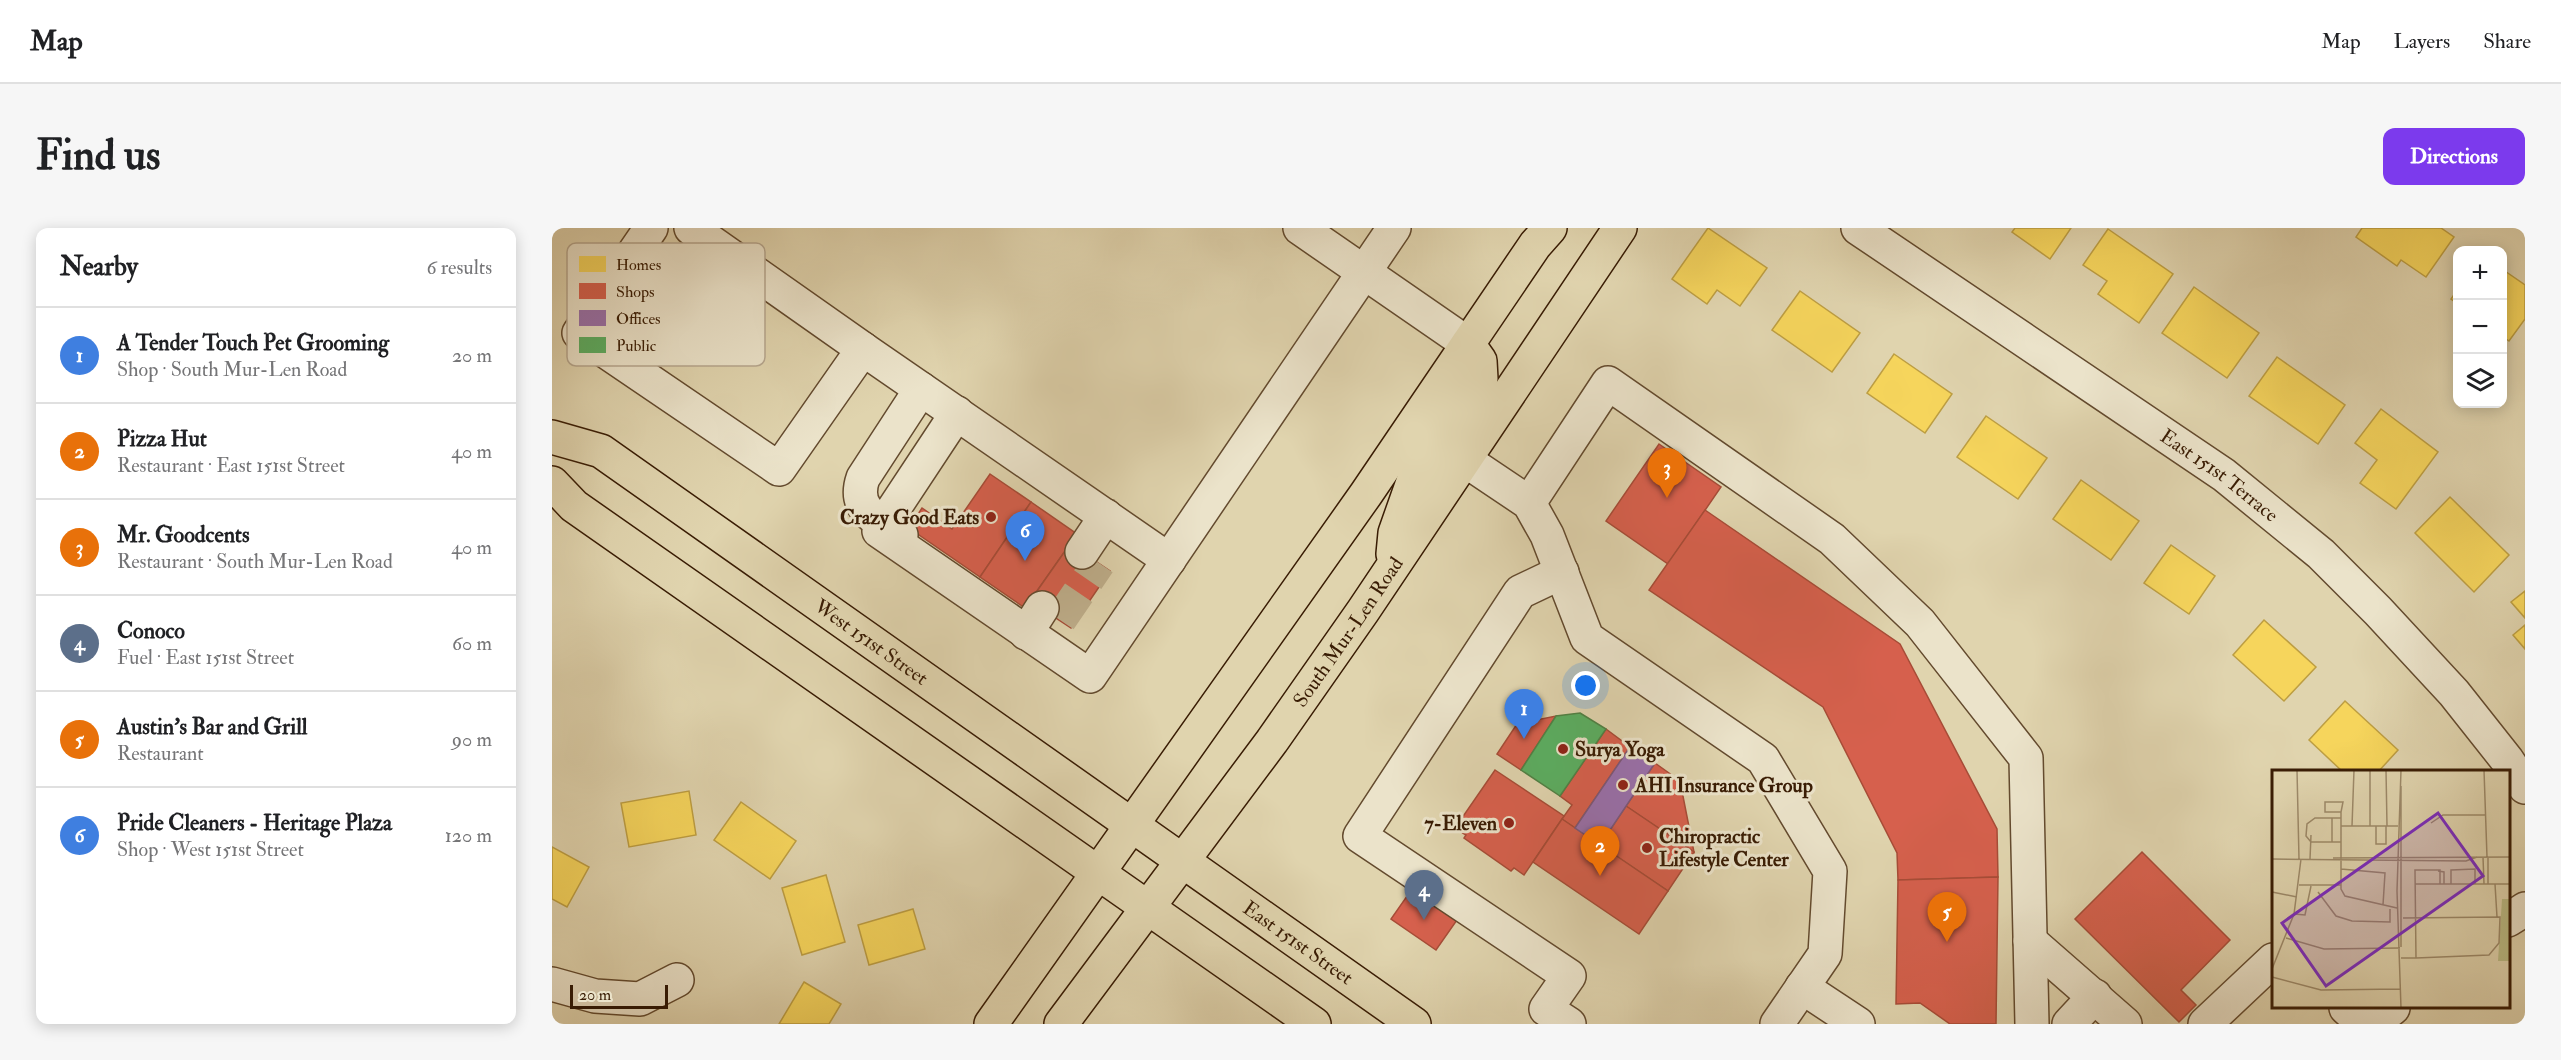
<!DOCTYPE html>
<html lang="en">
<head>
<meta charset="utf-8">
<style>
	:root { --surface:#fff; --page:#f6f6f6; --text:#202124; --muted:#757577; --line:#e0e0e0; --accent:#7c3aed }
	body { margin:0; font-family:"IM FELL Double Pica",serif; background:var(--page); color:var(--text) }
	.controls { position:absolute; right:18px; top:18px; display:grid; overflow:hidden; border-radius:12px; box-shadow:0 3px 15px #0003 }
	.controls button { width:54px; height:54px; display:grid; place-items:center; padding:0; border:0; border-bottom:2px solid var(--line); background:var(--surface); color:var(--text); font:30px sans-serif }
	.scale { position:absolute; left:18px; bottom:15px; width:98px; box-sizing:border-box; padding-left:6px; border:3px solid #391c04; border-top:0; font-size:16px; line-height:21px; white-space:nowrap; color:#391c04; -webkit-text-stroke:4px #ebe3ca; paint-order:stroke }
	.you { position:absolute; left:1034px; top:458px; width:21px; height:21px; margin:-15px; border:4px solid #fff; border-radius:50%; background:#1a73e8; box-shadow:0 0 0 9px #1a73e833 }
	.badge { display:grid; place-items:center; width:39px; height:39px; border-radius:50%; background:var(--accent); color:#fff; font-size:20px; font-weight:700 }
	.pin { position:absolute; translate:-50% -50px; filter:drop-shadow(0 2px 3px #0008) }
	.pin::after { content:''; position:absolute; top:32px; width:21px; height:18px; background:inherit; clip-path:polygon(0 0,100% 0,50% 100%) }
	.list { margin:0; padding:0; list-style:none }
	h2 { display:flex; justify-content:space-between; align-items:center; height:78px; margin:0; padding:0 24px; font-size:26px }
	h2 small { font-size:20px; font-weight:400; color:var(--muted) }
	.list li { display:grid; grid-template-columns:39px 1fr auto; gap:18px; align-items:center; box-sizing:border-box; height:96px; padding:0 24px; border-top:2px solid var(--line) }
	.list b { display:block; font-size:22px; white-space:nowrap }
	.list p { margin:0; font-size:20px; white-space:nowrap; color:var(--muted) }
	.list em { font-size:20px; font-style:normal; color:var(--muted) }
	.icon { flex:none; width:33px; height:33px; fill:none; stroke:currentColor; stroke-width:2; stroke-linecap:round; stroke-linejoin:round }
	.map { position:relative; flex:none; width:1973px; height:796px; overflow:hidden; border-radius:12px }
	header { display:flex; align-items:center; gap:36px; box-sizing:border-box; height:84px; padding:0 30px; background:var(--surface); border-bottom:2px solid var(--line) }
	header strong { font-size:28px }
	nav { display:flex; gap:33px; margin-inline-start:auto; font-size:21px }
	.intro { display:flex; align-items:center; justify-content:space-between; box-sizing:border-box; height:144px; padding:0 36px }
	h1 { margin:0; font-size:42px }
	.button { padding:15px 27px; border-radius:12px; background:var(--accent); color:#fff; font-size:21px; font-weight:700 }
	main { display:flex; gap:36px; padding:0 36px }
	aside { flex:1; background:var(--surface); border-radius:12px; box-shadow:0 3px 15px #0003 }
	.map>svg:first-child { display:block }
	.homes { fill:#f6d55c; stroke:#bd9e42; stroke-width:1.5 }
	.shops { fill:#d6604d; stroke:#a74c37; stroke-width:1.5 }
	.offices { fill:#9970ab; stroke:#7c5779; stroke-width:1.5 }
	.public { fill:#5aae61; stroke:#508245; stroke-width:1.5 }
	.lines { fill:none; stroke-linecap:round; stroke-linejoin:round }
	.minor-tunnel { stroke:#bfaf8c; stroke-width:33; stroke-dasharray:33 16; stroke-linecap:butt }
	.minor-casing { stroke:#634a2e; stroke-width:36 }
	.major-casing { stroke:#391c04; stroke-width:36 }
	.minor { stroke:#ebe3ca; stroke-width:33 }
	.major { stroke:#e0d4ae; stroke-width:33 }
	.poi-dot { fill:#8f2418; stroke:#ebe3ca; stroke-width:2 }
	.labels { text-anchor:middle; stroke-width:6; stroke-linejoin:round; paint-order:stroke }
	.street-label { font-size:20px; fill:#391c04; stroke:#ebe3ca }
	.poi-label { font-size:20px; font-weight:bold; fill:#391c04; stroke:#ebe3ca; text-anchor:start }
	.inset-road { fill:none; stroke:#9d8a6a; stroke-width:1.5 }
	.view { fill:#7b2cbf; fill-opacity:0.15; stroke:#7b2cbf; stroke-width:3 }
	.inset-edge { fill:none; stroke:#391c04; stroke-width:3 }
	.key { fill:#ebe3ca; stroke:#b6a78f; stroke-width:1.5 }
	.key-label { font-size:16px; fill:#391c04 }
</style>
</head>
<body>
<header>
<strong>Map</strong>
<nav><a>Map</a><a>Layers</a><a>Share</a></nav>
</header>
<div class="intro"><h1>Find us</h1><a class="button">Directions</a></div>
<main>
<aside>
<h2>Nearby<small>6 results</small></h2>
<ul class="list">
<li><span class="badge" style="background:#3f7fe0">1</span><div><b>A Tender Touch Pet Grooming</b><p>Shop · South Mur-Len Road</p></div><em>20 m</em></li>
<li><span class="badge" style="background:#e8710a">2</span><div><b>Pizza Hut</b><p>Restaurant · East 151st Street</p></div><em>40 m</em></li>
<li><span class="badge" style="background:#e8710a">3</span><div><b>Mr. Goodcents</b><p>Restaurant · South Mur-Len Road</p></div><em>40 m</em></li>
<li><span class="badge" style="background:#5c6f8a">4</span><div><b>Conoco</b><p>Fuel · East 151st Street</p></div><em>60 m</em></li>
<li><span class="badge" style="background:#e8710a">5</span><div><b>Austin's Bar and Grill</b><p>Restaurant</p></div><em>90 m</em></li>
<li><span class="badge" style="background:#3f7fe0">6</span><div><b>Pride Cleaners - Heritage Plaza</b><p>Shop · West 151st Street</p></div><em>120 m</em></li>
</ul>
</aside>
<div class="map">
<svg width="1973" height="796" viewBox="0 0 1973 796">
	<rect width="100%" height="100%" fill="#e0d4ae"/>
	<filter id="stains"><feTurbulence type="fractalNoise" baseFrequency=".00333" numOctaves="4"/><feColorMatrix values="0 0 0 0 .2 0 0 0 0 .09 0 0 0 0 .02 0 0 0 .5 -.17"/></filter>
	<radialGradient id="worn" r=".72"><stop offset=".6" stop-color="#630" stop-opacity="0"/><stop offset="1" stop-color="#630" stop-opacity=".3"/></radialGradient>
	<g class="homes">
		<polygon points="1156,0 1215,40 1188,78 1165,62 1155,76 1120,51"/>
		<polygon points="1463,0 1519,0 1498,31 1460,4"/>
		<polygon points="1810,0 1889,0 1902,9 1874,49 1849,32 1845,38 1804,9"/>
		<polygon points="1556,1 1621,46 1587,95 1546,66 1555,53 1531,37"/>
		<polygon points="1950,41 1973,57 1973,91 1957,113 1950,108"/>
		<polygon points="1642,59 1707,105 1675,150 1610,105"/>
		<polygon points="1906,61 1906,76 1899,71"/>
		<polygon points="1248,63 1308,105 1280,144 1220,102"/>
		<polygon points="1342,126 1400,166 1373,205 1315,165"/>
		<polygon points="1725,129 1793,177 1766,216 1697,168"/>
		<polygon points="1829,181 1886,224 1844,281 1808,255 1825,232 1803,215"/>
		<polygon points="1434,188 1495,230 1466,271 1405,229"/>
		<polygon points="1529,252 1587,293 1559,332 1501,291"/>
		<polygon points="1898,269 1957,327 1922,364 1863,305"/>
		<polygon points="1619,317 1663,348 1637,386 1592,355"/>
		<polygon points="1973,363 1973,390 1959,374"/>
		<polygon points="1712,392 1764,439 1732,473 1681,427"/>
		<polygon points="1973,397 1973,421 1961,407"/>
		<polygon points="1793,473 1846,522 1826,544 1791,544 1757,512"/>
		<polygon points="137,563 144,607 77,619 69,575"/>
		<polygon points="189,574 244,613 218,651 162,612"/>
		<polygon points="0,619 37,639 15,679 0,671"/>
		<polygon points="274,647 293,714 250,727 230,660"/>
		<polygon points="361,681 373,721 317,737 306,697"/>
		<polygon points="252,754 289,776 277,796 227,796"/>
	</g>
	<g class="shops">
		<polygon points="1107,216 1169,259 1116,336 1054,293"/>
		<polygon points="438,246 479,274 428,349 357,300 370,280 400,301"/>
		<polygon points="479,274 525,306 473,380 428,349"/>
		<polygon points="1153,282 1348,416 1445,601 1446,649 1346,652 1345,625 1271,479 1097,362"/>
		<polygon points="518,316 558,343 519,400 478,373"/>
		<polygon points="1004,488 969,542 945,526 965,496"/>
		<polygon points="1054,501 1078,519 1023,600 1010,591 1020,577 1008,568"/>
		<polygon points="1103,535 1128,553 1142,624 1074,578"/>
		<polygon points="943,542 1012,588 972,647 962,640 959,643 912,610 914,607 903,600"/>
		<polygon points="1074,578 1142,624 1116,663 1048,617"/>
		<polygon points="1010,591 1116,663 1087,706 981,634"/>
		<polygon points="1590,624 1678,712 1629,762 1644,777 1627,794 1523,691"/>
		<polygon points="1446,649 1444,796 1398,796 1368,775 1344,776 1346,652"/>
		<polygon points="860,661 905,692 884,722 839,691"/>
	</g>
	<polygon class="offices" points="1078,519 1103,535 1048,617 1023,600"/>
	<polygon class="public" points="1028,485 1054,501 1008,568 969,542 1004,488"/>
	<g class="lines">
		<polyline class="minor-tunnel" points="508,392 547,335"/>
		<g class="minor-casing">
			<g id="minor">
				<polyline points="99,0 27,105 227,241 311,121 139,0"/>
				<polyline points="748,0 916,116"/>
				<path id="s1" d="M1306,0L1672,247L1769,326L1826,383L1902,465L1955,532L1973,559"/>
				<polyline points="311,121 617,332"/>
				<polyline points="405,185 327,303 538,448 842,0"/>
				<polyline points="913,232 977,275 995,307 1035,410 1211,531 1278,643 1273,726 1225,796"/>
				<polyline points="977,275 1056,155 1280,311 1368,395 1474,530 1480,796"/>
				<path d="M349,307C325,291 300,282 311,250L369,161"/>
				<polyline points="530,324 554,288"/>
				<polyline points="1010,344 968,364 808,608 1017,748 994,781 1017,796"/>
				<polyline points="474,405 490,380"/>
				<polyline points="1956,692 1973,681"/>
				<polyline points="1478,713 1573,796"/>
				<polyline points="0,756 43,768 88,771 125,752"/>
				<polyline points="1250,759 1306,796"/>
				<polyline points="1794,780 1812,796"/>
				<polyline points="1517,796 1543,768"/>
				<polyline points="1653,796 1721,732"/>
				<polyline points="1820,796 1841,780"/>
			</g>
		</g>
		<g class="major-casing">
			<g id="major">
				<path id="s2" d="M0,209L49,223L862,796"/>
				<polyline points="0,255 22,278 762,796"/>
				<polyline points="841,326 843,305 862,251 929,151 928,133 916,116"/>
				<polyline points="439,796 814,266 983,17 998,0"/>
				<path id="s3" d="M509,796L720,513L811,383L1068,0"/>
			</g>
		</g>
		<use href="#minor" class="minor"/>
		<use href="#major" class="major"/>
	</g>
	<g class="poi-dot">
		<circle cx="439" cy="289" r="6"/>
		<circle cx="1011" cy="521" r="6"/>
		<circle cx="1071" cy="557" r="6"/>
		<circle cx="957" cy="595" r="6"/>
		<circle cx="1095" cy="620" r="6"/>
	</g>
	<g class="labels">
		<g class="street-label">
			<text dy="7" stroke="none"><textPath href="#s1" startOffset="438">East 151st Terrace</textPath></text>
			<text dy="7" stroke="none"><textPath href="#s3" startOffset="486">South Mur-Len Road</textPath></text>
			<text dy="7" stroke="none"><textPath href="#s2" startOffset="382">West 151st Street</textPath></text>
			<text dy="7" stroke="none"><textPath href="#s2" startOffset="904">East 151st Street</textPath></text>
		</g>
		<g class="poi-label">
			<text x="427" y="296" text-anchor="end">Crazy Good Eats</text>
			<text x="1023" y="528">Surya Yoga</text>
			<text x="1083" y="564">AHI Insurance Group</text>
			<text x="945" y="602" text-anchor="end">7-Eleven</text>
			<text x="1107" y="615">Chiropractic<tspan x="1107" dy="23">Lifestyle Center</tspan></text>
		</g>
	</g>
	<g transform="translate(1720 542)">
		<rect width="238" height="238" fill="#e0d4ae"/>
		<path d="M230,129H238V191H226Z" fill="#babb85"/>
		<path class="inset-road" d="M25,0L27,89M114,0L115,56M129,0L125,121L129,238M212,0L215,87M69,42L71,32H53V42H69V56M60,48V72M159,53L171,45H214M80,56L82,0M98,56V0M104,56V74H114V56M39,72L34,66L35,54L43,48H69M39,72H69M211,87L212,114M216,87V114M61,88L239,87M0,89L194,91L205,87M38,89L39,65M69,99L113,103L111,135M166,101L172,102V114M143,114H179M203,114H179V100L203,99V114H239M223,114L225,147M27,115H69M0,122L25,127M46,122L64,146L80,151L118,152V139M125,138L73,126L69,119V56H126M22,144L33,145L39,116M131,148L228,147L227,173L217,185L144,188M14,168L52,179L128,178M129,177V16M129,188H144L143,100H168V114M0,199L22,144L29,89M0,207L49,220L129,219"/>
		<path class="view" d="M166,43L211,106L54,216L10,153Z"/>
		<rect width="238" height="238" class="inset-edge"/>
	</g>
	<rect x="15" y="15" width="198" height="123" rx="9" class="key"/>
	<rect x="27" y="28" width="27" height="16" fill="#f6d55c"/>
	<rect x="27" y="55" width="27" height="16" fill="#d6604d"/>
	<rect x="27" y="82" width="27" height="16" fill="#9970ab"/>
	<rect x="27" y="109" width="27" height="16" fill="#5aae61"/>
	<g class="key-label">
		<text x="64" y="42">Homes</text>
		<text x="64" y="69">Shops</text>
		<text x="64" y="96">Offices</text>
		<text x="64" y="123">Public</text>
	</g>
	<rect width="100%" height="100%" filter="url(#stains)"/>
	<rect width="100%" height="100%" fill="url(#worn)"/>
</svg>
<div class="controls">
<button>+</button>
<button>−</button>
<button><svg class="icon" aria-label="layers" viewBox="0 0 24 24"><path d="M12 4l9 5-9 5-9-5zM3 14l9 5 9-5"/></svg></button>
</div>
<div class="scale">20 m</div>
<div class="you"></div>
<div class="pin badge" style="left:972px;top:511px;background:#3f7fe0">1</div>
<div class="pin badge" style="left:1048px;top:648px;background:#e8710a">2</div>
<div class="pin badge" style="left:1115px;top:270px;background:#e8710a">3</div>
<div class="pin badge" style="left:872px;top:692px;background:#5c6f8a">4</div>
<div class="pin badge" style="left:1395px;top:714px;background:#e8710a">5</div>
<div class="pin badge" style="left:473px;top:333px;background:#3f7fe0">6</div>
</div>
</main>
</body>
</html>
